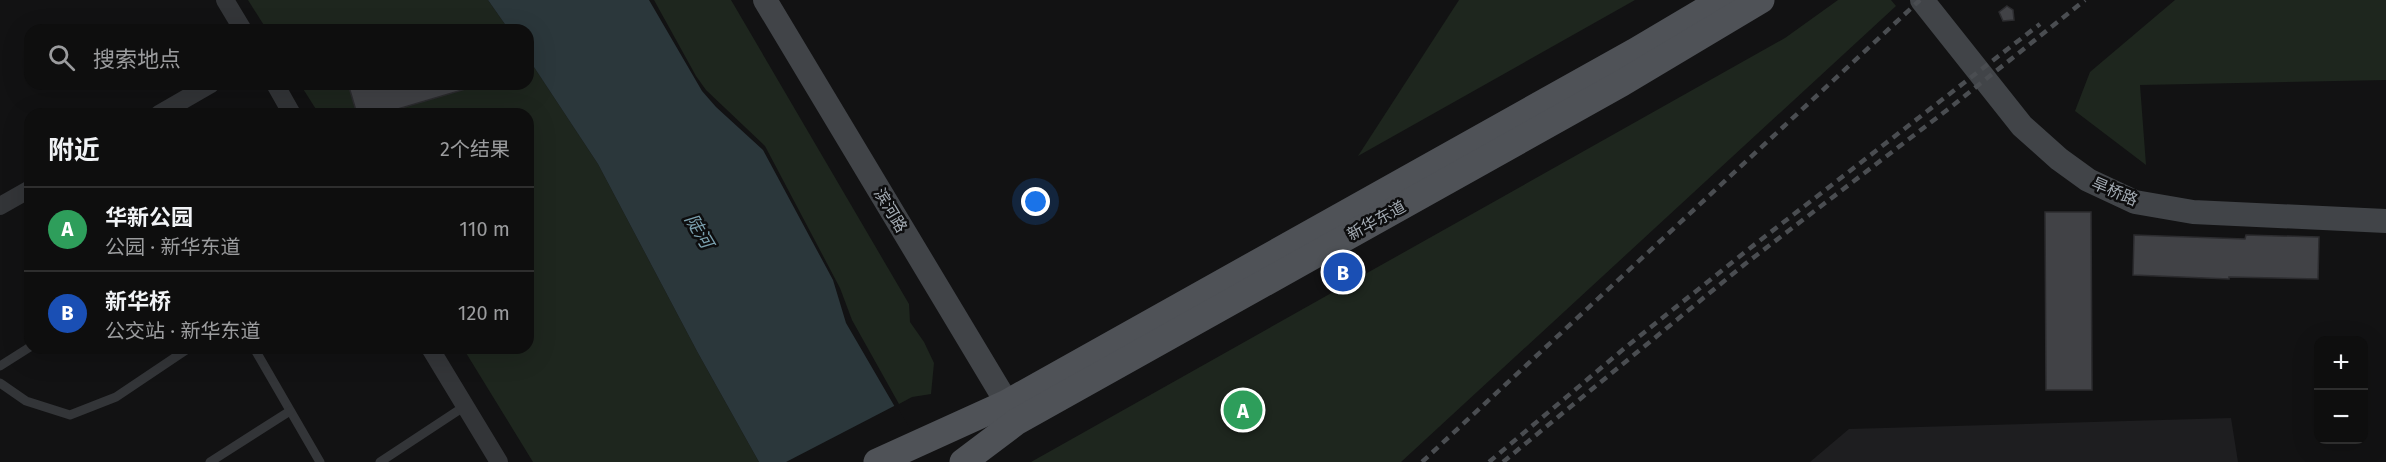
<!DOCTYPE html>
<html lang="zh">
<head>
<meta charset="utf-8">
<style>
	:root { --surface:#0e0e0e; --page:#1c1c1c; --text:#f1f3f6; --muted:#9b9c9e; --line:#2e2e2e; --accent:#0b8043 }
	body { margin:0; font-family:"Fira Sans","Noto Sans SC",sans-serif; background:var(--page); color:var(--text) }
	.controls { position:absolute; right:18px; bottom:18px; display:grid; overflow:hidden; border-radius:12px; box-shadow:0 6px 24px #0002 }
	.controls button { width:54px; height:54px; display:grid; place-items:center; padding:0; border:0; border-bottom:2px solid var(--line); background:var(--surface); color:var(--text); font:30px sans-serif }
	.you { position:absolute; left:1036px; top:202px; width:21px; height:21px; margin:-15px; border:4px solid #fff; border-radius:50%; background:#1a73e8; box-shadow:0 0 0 9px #1a73e833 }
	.badge { display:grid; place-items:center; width:39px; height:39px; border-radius:50%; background:var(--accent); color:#fff; font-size:20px; font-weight:700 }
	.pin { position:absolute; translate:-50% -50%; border:3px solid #fff; box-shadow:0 2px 6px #0006 }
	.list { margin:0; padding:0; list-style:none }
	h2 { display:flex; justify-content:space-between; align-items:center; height:78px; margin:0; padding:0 24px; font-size:26px }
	h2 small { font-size:20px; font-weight:400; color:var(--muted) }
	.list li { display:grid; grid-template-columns:39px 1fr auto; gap:18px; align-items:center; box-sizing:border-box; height:84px; padding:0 24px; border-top:2px solid var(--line) }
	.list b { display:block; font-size:22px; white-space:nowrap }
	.list p { margin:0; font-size:20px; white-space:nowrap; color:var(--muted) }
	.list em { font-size:20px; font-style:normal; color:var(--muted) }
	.icon { flex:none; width:33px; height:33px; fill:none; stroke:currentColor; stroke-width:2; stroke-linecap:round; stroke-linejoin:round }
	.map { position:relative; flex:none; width:2386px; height:462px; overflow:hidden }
	.search { position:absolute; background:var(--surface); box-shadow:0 6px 24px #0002; left:24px; top:24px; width:510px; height:66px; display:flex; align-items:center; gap:15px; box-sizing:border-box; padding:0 21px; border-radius:18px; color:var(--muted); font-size:22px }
	.panel { position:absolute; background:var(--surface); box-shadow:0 6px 24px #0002; left:24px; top:108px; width:510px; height:246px; border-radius:18px }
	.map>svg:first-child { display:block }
	.built { fill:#1e1e20 }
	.green { fill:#1e261e }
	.water { fill:#2b373b }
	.pier { fill:#121213 }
	.building { fill:#414246; stroke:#2c2c2f; stroke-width:1.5 }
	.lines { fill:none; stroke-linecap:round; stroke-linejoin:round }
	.lane { stroke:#333538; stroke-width:9 }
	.street { stroke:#333538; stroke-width:18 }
	.secondary { stroke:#414448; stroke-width:24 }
	.primary { stroke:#4f5257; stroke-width:27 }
	.rail { stroke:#4a4d51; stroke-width:4.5; stroke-dasharray:8 6; stroke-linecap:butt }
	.labels { text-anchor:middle; stroke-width:5; stroke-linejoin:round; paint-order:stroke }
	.street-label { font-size:16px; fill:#a3abb3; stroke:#0d0d0e }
	.water-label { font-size:18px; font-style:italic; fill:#7ba0ae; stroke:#0d0d0e }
</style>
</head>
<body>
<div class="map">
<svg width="2386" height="462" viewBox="0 0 2386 462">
	<rect width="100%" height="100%" fill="#121213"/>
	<polygon class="built" points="2231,418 2238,462 1810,462 1849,429"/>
	<g class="green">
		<polygon points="248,0 488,0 509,30 267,30"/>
		<polygon points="654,0 731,0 909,304 910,322 924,342 934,363 931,394 912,397 899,404 852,320 840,288 765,146 706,90 696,76"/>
		<polygon points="1459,0 1635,0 1358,156"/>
		<polygon points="1838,0 1891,0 1896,6 1401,462 1031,462 1785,38"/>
		<polygon points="2175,0 2386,0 2386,80 2140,85 2146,165 2075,111 2090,72"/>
		<polygon points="528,58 598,164 698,353 759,462 533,462 463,348 528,348 528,114 319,114 300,84 528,84"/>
	</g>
	<polygon class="water" points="488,0 649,0 702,91 716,107 763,150 833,280 846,323 927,462 759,462 698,353 598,164 528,58 528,30 509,30"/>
	<polygon class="pier" points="896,405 930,462 786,462"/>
	<g class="building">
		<polygon points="2007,6 2013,10 2014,20 2003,21 1999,12"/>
		<polygon points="359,84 469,84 469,88 381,114 357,114 349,87"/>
		<polygon points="2045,212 2091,212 2092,390 2046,390"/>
		<polygon points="2134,235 2245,239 2246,235 2319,237 2318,279 2229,277 2229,279 2133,275"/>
	</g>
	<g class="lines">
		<g class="lane">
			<polyline points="254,348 320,462"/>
			<polyline points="0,366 30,347"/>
			<polyline points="0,383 26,401 70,415 116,397 189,348"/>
			<polyline points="210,462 290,411"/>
			<polyline points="380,462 465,406"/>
		</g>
		<g class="street">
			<polyline points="225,0 243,30"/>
			<polyline points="275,84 292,114"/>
			<polyline points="159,114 211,84"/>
			<polyline points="0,206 30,189"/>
			<polyline points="430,348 499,462"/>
		</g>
		<g class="secondary">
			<polyline points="765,0 1007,403 1015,420"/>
			<polyline points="1922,0 2022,126 2059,159 2088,180 2135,202 2193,212 2386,221"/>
		</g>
		<g class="primary">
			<polyline points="877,462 1007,403 1634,52 1722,0"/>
			<polyline points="963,462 1016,422 1622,83 1761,0"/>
		</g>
		<g class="rail">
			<polyline points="1422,462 1920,0"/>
			<polyline points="1489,462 1626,347 1745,252 2040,24"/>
			<polyline points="1503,462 1745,264 1951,107 2085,0"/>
		</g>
	</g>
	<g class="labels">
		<g class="street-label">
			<text transform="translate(2115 191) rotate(23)" y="6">旱桥路</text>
			<text transform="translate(891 210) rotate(59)" y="6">滨河路</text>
			<text transform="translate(1376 220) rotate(-29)" y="6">新华东道</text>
		</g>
		<g class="water-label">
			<text transform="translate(699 231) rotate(59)" y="6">陡河</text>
		</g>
	</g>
</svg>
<div class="controls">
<button>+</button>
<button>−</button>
</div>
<div class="you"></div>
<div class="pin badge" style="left:1243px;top:410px;background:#2e9e5b">A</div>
<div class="pin badge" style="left:1343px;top:272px;background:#1a4fb4">B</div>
<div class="search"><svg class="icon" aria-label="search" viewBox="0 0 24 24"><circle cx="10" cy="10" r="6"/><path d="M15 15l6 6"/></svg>搜索地点</div>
<section class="panel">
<h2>附近<small>2个结果</small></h2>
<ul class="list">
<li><span class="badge" style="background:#2e9e5b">A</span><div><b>华新公园</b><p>公园 · 新华东道</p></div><em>110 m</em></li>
<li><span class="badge" style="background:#1a4fb4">B</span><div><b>新华桥</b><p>公交站 · 新华东道</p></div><em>120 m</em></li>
</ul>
</section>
</div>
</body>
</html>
